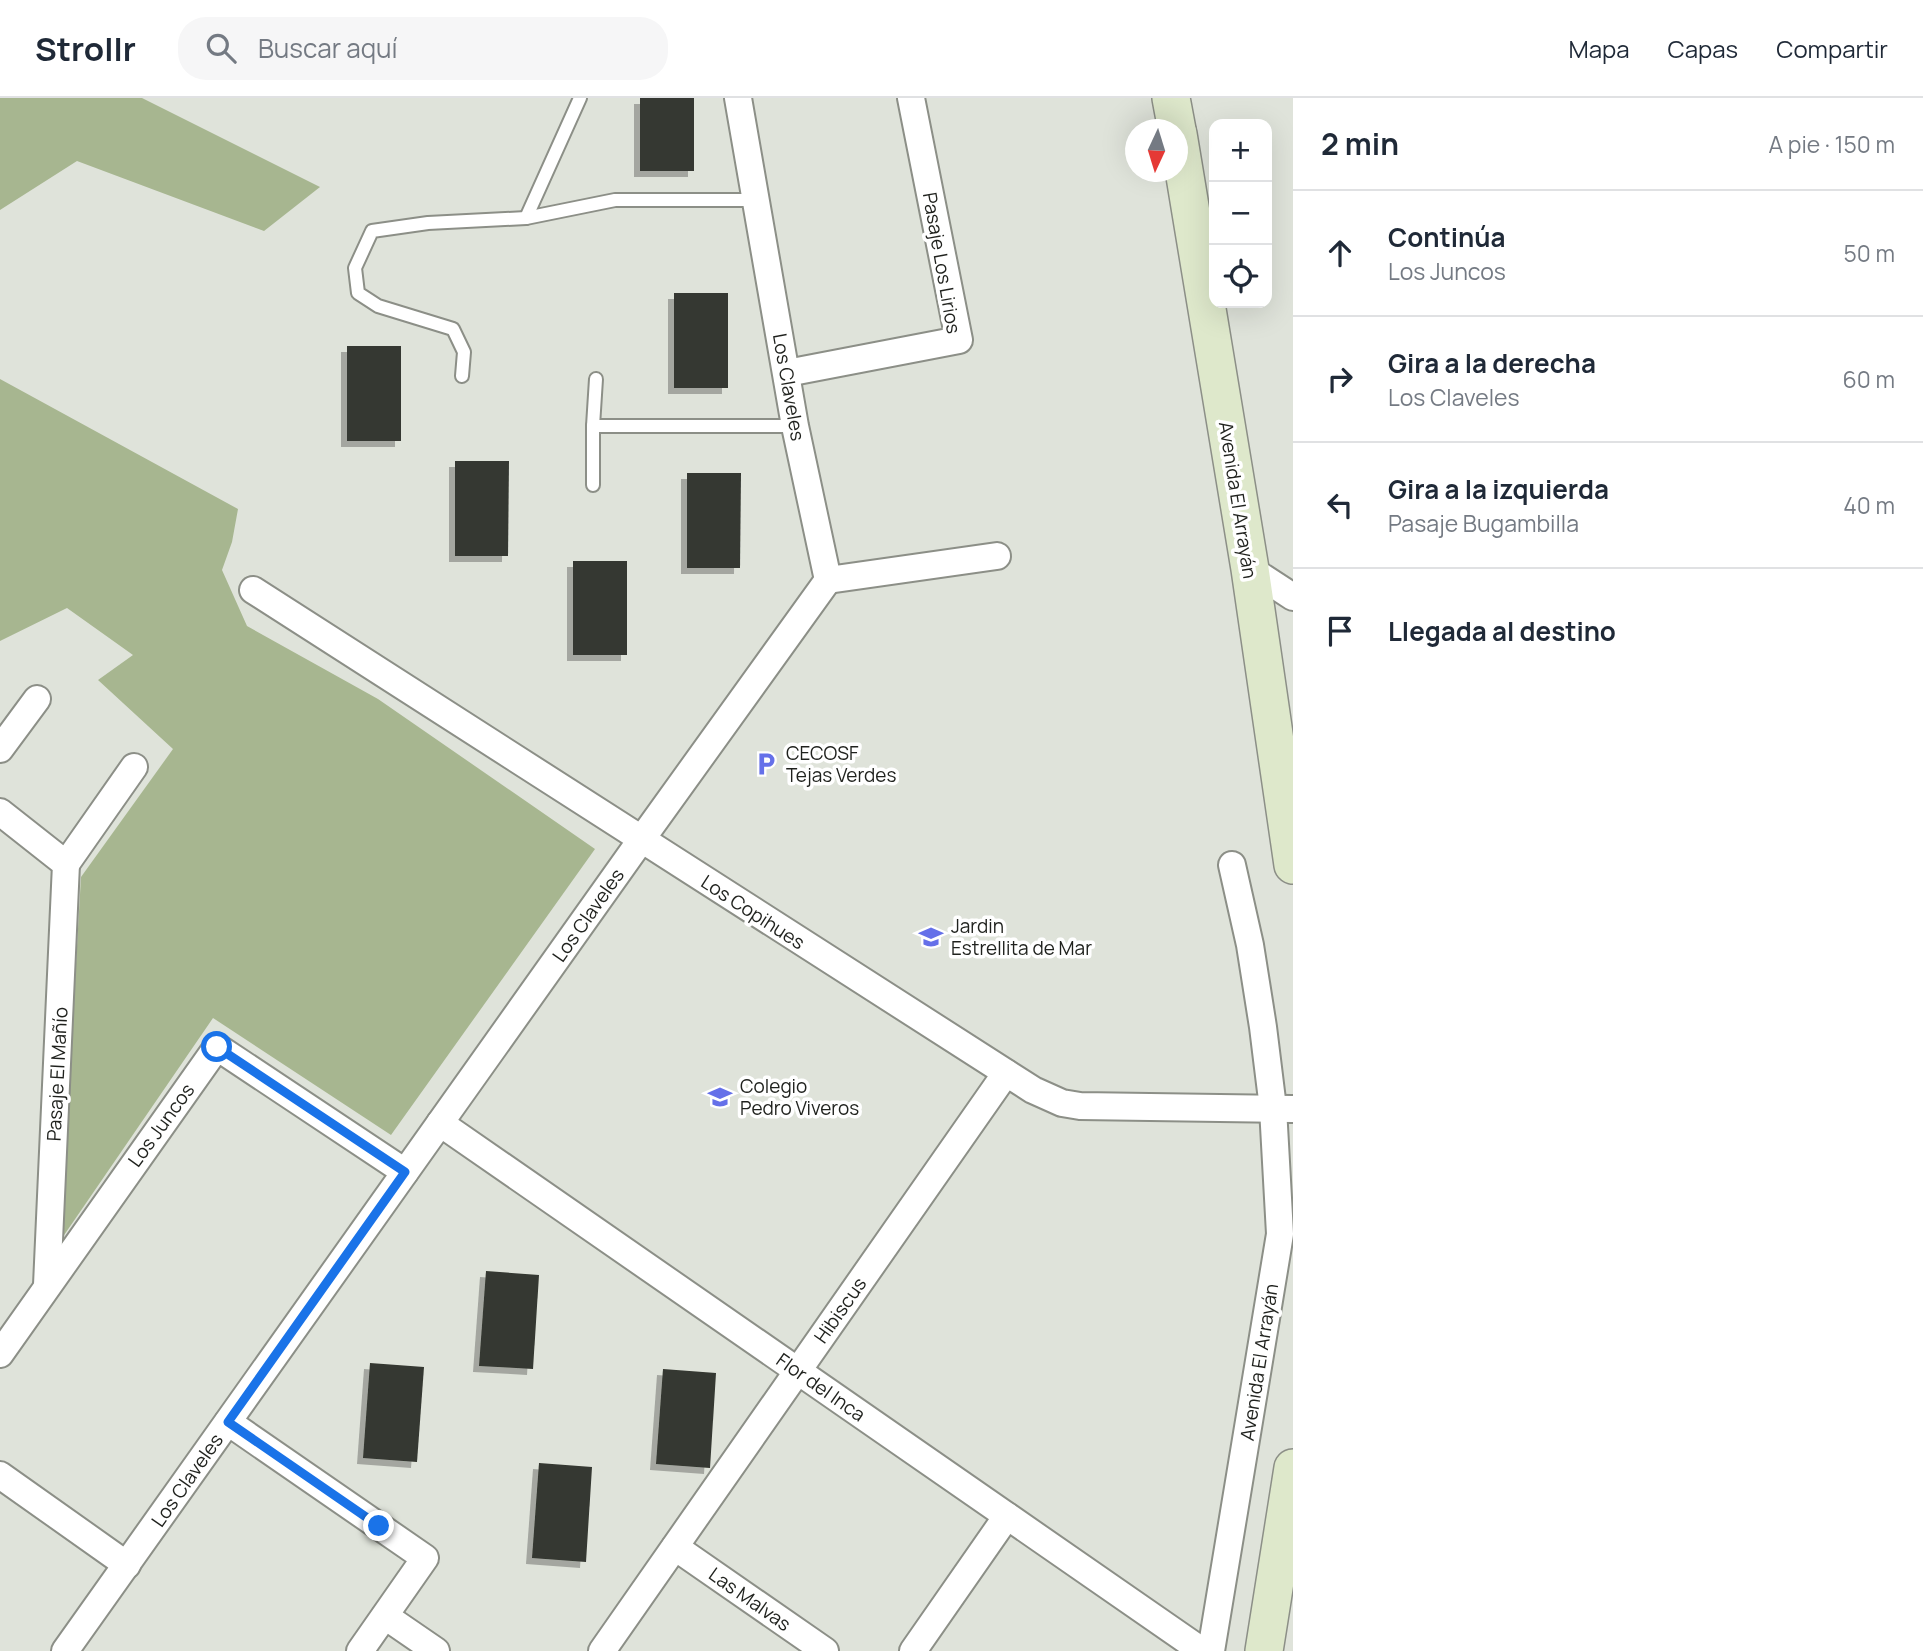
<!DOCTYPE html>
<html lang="es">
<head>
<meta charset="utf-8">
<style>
	:root { --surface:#fff; --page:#f6f6f7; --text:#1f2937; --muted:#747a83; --line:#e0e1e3 }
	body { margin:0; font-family:Manrope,sans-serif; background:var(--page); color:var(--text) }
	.controls { position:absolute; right:21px; top:21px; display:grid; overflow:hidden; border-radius:14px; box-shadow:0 7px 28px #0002 }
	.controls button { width:63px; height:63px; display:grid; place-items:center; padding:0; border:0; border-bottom:2px solid var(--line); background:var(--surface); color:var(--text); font:35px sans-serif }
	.compass { position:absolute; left:1125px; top:21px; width:63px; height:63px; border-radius:50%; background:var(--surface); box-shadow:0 7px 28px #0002; rotate:184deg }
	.stop { position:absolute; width:21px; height:21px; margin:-16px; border:5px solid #1a73e8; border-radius:50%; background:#fff }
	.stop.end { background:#1a73e8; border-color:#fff; box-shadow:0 2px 7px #0008 }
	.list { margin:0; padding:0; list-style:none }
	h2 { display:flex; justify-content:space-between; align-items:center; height:91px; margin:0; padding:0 28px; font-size:30px }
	h2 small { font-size:23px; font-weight:400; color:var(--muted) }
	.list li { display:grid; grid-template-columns:46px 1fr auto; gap:21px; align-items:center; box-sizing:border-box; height:126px; padding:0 28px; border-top:2px solid var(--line) }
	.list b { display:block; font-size:26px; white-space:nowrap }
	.list p { margin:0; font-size:23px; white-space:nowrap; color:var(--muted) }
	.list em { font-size:23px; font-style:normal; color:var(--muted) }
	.icon { flex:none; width:38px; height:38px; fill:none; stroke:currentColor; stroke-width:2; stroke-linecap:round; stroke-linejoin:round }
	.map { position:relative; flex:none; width:1293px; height:1553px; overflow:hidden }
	header { display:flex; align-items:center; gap:42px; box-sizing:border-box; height:98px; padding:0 35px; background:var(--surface); border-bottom:2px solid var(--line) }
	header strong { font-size:33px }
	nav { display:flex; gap:38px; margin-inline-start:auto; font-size:24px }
	.search { width:490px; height:63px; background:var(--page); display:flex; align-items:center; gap:18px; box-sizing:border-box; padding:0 24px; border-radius:28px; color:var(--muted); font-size:26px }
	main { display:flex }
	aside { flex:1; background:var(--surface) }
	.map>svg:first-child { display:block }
	.green { fill:#a7b690 }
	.building { fill:#343730; filter:url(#shadow) }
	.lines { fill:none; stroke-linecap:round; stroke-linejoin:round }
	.lane-casing { stroke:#8c8f87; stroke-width:16 }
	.street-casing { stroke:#8c8f87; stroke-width:30 }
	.secondary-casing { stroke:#8c8f87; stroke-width:40 }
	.lane { stroke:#fff; stroke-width:12 }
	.street { stroke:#fff; stroke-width:26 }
	.secondary { stroke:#dee8cb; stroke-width:37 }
	.route { stroke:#1a73e8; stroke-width:9 }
	.labels { text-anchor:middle; stroke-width:7; stroke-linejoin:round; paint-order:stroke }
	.street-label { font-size:19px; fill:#1f211d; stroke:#fff }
	.poi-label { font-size:19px; fill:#1f211d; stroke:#fff; text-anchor:start }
</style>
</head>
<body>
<header>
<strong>Strollr</strong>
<div class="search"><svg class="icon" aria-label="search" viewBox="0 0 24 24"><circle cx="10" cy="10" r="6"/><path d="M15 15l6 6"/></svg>Buscar aquí</div>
<nav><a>Mapa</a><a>Capas</a><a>Compartir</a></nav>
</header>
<main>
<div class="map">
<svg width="1293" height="1553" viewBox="0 0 1293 1553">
	<defs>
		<filter id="shadow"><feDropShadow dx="-6" dy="6" stdDeviation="0" flood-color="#0004"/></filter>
	</defs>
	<rect width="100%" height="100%" fill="#dfe3da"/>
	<g class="green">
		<polygon points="0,0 142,0 320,89 264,133 77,63 0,112"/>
		<polygon points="0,281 238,411 232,444 222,472 247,528 378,601 595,751 391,1037 213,920 60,1143 81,779 173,651 98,582 133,557 67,510 0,543"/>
	</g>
	<g class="building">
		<rect x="640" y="0" width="54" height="73"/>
		<rect x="674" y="195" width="54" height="95"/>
		<rect x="347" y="248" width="54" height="95"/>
		<polygon points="455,363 509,363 508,458 455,458"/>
		<polygon points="687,375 741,375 740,470 687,470"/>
		<rect x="573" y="463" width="54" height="94"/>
		<polygon points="486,1173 539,1177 533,1271 479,1268"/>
		<polygon points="370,1265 424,1269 417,1364 363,1360"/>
		<polygon points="663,1271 716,1275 710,1370 656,1366"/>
		<polygon points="539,1365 592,1369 586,1464 532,1460"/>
	</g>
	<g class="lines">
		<g class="lane-casing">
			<g id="lane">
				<polyline points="526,120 580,0"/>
				<polyline points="462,278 464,254 453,231 378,208 358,195 355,170 372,133 428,125 526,120 615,102 755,102"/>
				<polyline points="593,328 795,328"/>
				<polyline points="593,387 593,328 596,281"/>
			</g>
		</g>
		<g class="street-casing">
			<g id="street">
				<polyline points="787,275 959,242 911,0"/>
				<polyline points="1250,471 1293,499"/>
				<polyline points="828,482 997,458"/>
				<polyline points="253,492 1033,992 1062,1005 1080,1008 1293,1011"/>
				<polyline points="0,651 37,601"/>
				<polyline points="0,714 66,766 47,1187"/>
				<polyline points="66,766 134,669"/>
				<polyline points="440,1025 1202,1553"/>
				<polyline points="0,1256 217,949 405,1074"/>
				<polyline points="228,1324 425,1460 360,1553"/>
				<polyline points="0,1377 127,1467"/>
				<polyline points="675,1449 825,1553"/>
				<polyline points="385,1518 436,1553"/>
				<polyline points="65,1553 641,742 828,482 795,328 738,0"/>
				<polyline points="602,1553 1006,975"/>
				<polyline points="913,1553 1007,1418"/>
				<polyline points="1211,1553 1280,1136 1273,1010 1263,929 1250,847 1232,767"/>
			</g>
		</g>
		<g class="secondary-casing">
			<g id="secondary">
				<polyline points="1171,0 1177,32"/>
				<polyline points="1178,36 1250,471 1293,767"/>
				<polyline points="1264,1553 1293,1370"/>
			</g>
		</g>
		<use href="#lane" class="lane"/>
		<use href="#street" class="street"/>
		<use href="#secondary" class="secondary"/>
	</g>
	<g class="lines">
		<polyline class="route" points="217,949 405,1074 228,1324 379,1428"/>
	</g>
	<defs>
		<g id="parking-bare" transform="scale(1.89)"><path d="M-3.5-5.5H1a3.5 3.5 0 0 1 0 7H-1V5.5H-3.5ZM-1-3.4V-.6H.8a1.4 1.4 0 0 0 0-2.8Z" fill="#6570e9" stroke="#fff" stroke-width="2.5" paint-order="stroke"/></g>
		<g id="school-bare" transform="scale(1.89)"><path d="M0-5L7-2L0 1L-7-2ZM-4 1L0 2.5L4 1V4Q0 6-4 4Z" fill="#6570e9" stroke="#fff" stroke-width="2.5" paint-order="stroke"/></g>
	</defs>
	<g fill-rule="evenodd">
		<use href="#parking-bare" x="766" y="666"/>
		<use href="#school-bare" x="931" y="839"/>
		<use href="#school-bare" x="720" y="999"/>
	</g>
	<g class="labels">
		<g class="street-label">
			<text transform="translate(942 165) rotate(80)" y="7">Pasaje Los Lirios</text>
			<text transform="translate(789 289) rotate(80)" y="7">Los Claveles</text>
			<text transform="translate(1238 402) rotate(81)" y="7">Avenida El Arrayán</text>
			<text transform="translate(753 814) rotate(33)" y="7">Los Copihues</text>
			<text transform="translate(588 817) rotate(-55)" y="7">Los Claveles</text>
			<text transform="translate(57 976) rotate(-87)" y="7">Pasaje El Mañío</text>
			<text transform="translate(161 1027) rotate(-54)" y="7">Los Juncos</text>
			<text transform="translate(840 1212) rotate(-55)" y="7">Hibiscus</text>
			<text transform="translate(1259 1264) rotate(-81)" y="7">Avenida El Arrayán</text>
			<text transform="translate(821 1289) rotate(35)" y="7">Flor del Inca</text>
			<text transform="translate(187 1382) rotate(-55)" y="7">Los Claveles</text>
			<text transform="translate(750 1501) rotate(35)" y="7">Las Malvas</text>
		</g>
		<g class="poi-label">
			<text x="786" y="662">CECOSF<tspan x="786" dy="22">Tejas Verdes</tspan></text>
			<text x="951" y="835">Jardin<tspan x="951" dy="22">Estrellita de Mar</tspan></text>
			<text x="740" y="995">Colegio<tspan x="740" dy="22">Pedro Viveros</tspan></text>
		</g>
	</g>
</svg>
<div class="controls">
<button>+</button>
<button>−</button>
<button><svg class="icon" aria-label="locate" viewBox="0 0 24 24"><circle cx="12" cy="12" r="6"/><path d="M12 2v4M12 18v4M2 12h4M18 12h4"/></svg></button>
</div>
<svg class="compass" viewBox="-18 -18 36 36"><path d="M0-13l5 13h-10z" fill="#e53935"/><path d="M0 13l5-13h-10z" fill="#747a83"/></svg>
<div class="stop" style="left:217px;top:949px"></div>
<div class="stop end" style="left:379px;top:1428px"></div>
</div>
<aside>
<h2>2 min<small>A pie · 150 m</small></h2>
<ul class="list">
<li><svg class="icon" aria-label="ahead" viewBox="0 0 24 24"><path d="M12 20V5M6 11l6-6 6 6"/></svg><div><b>Continúa</b><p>Los Juncos</p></div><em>50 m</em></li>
<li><svg class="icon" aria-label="right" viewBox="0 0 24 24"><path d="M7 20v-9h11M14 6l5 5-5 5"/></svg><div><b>Gira a la derecha</b><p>Los Claveles</p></div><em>60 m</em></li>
<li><svg class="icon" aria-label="left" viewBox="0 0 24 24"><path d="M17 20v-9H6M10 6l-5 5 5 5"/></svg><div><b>Gira a la izquierda</b><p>Pasaje Bugambilla</p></div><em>40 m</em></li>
<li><svg class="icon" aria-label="arrive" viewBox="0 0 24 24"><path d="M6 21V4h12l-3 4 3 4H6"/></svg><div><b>Llegada al destino</b></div></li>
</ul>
</aside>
</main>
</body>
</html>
